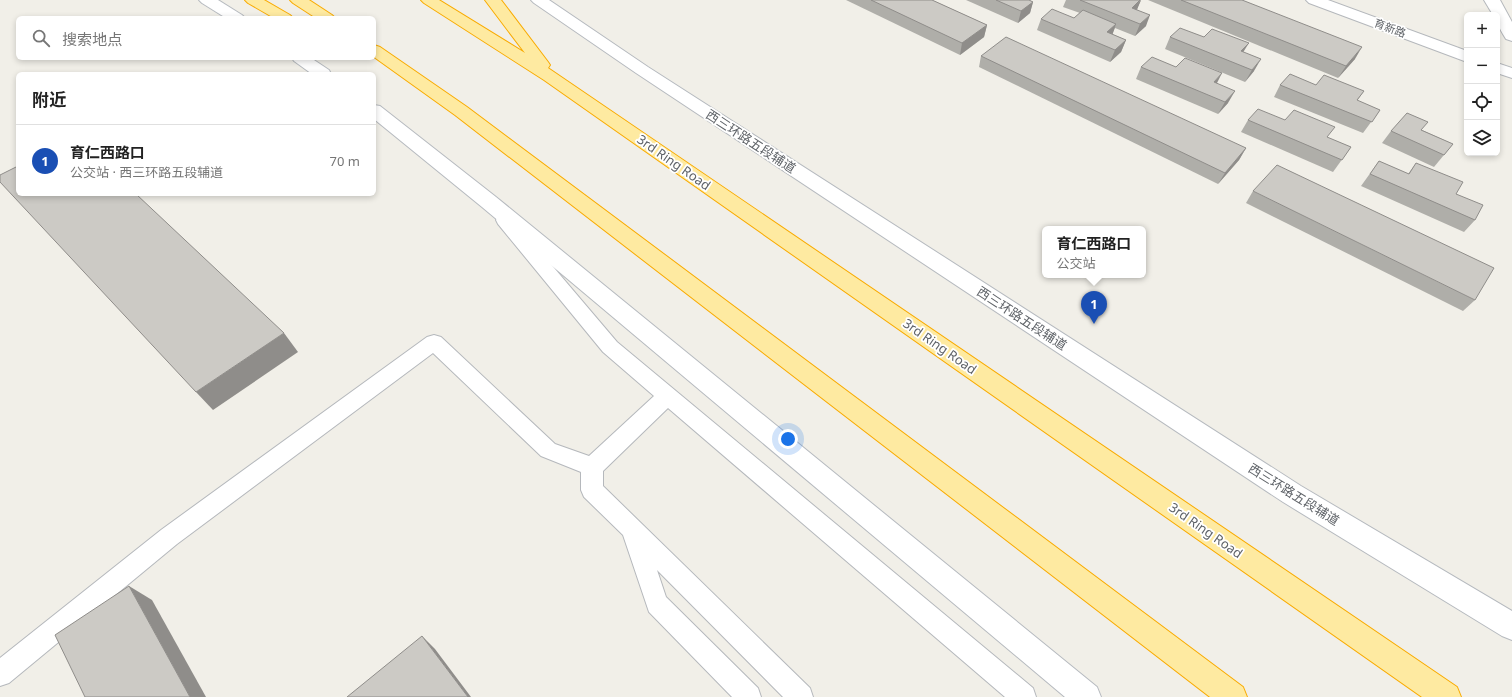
<!DOCTYPE html>
<html lang="zh">
<head>
<meta charset="utf-8">
<style>
	:root { --surface:#fff; --page:#f2f2f2; --text:#222; --muted:#767676; --line:#e0e0e0; --accent:#ea4335 }
	body { margin:0; font-family:"Noto Sans","Noto Sans SC",sans-serif; background:var(--page); color:var(--text) }
	.controls { position:absolute; right:12px; top:12px; display:grid; overflow:hidden; border-radius:6px; box-shadow:0 2px 6px #0003 }
	.controls button { width:36px; height:36px; display:grid; place-items:center; padding:0; border:0; border-bottom:1px solid var(--line); background:var(--surface); color:var(--text); font:20px sans-serif }
	.you { position:absolute; left:788px; top:439px; width:14px; height:14px; margin:-10px; border:3px solid #fff; border-radius:50%; background:#1a73e8; box-shadow:0 0 0 6px #1a73e833 }
	.badge { display:grid; place-items:center; width:26px; height:26px; border-radius:50%; background:var(--accent); color:#fff; font-size:13px; font-weight:700 }
	.pin { position:absolute; translate:-50% -33px; filter:drop-shadow(0 1px 2px #0008) }
	.pin::after { content:''; position:absolute; top:21px; width:14px; height:12px; background:inherit; clip-path:polygon(0 0,100% 0,50% 100%) }
	.popup { position:absolute; left:1042px; top:226px; width:104px; height:52px; box-sizing:border-box; display:grid; place-content:center; border-radius:6px; background:var(--surface); filter:drop-shadow(0 1px 3px #0005); font-size:13px; white-space:nowrap; color:var(--muted) }
	.popup b { font-size:15px; color:var(--text) }
	.popup::after { content:''; position:absolute; left:50%; top:100%; margin-left:-8px; border:8px solid transparent; border-top-color:var(--surface) }
	.list { margin:0; padding:0; list-style:none }
	h2 { display:flex; justify-content:space-between; align-items:center; height:52px; margin:0; padding:0 16px; font-size:17px }
	h2 small { font-size:13px; font-weight:400; color:var(--muted) }
	.list li { display:grid; grid-template-columns:26px 1fr auto; gap:12px; align-items:center; box-sizing:border-box; height:72px; padding:0 16px; border-top:1px solid var(--line) }
	.list b { display:block; font-size:15px; white-space:nowrap }
	.list p { margin:0; font-size:13px; white-space:nowrap; color:var(--muted) }
	.list em { font-size:13px; font-style:normal; color:var(--muted) }
	.icon { flex:none; width:22px; height:22px; fill:none; stroke:currentColor; stroke-width:2; stroke-linecap:round; stroke-linejoin:round }
	.map { position:relative; flex:none; width:1512px; height:697px; overflow:hidden }
	.search { position:absolute; background:var(--surface); box-shadow:0 2px 6px #0003; left:16px; top:16px; width:360px; height:44px; display:flex; align-items:center; gap:10px; box-sizing:border-box; padding:0 14px; border-radius:6px; color:var(--muted); font-size:15px }
	.panel { position:absolute; background:var(--surface); box-shadow:0 2px 6px #0003; left:16px; top:72px; width:360px; height:124px; border-radius:6px }
	.map>svg:first-child { display:block }
	.lines { fill:none; stroke-linecap:round; stroke-linejoin:round }
	.service-casing { stroke:#b5b8bc; stroke-width:2 }
	.minor-casing { stroke:#b5b8bc; stroke-width:2 }
	.tertiary-casing { stroke:#b5b8bc; stroke-width:2 }
	.secondary-casing { stroke:#b6babf; stroke-width:2 }
	.trunk-casing { stroke:#f9ab00; stroke-width:2 }
	.service { fill:#fff; fill-rule:evenodd }
	.minor { fill:#fff; fill-rule:evenodd }
	.tertiary { fill:#fff; fill-rule:evenodd }
	.secondary { fill:#fff; fill-rule:evenodd }
	.trunk { fill:#feeaa1; fill-rule:evenodd }
	.wall { fill:#afaea9 }
	.shaded-wall { fill:#8f8d8a }
	.building { fill:#cccac5; stroke:#8f8d8a }
	.labels { text-anchor:middle; stroke-width:3.5; stroke-linejoin:round; paint-order:stroke }
	.far-street-label { font-size:11px; fill:#5f6368; stroke:#fff }
	.street-label { font-size:13px; fill:#5f6368; stroke:#fff }
</style>
</head>
<body>
<div class="map">
<svg width="1512" height="697" viewBox="0 0 1512 697">
	<rect width="100%" height="100%" fill="#f1efe8"/>
	<g class="lines">
		<g class="service-casing">
			<polygon id="service" points="504,214 510,216 617,342 1033,688 1036,697 1005,697 668,408 603,471 603,486 810,688 813,697 783,697 657,570 666,597 758,688 761,697 732,697 649,612 623,535 584,497 581,490 581,472 541,456 433,353 177,544 9,683 0,686 0,658 161,530 427,337 434,335 441,337 555,444 589,456 654,396 603,352 498,224 496,220 498,216"/>
		</g>
		<g class="minor-casing">
			<g id="minor">
				<polygon points="1306,0 1328,0 1467,51 1467,62 1309,3"/>
				<polygon points="1497,63 1512,68 1512,78 1497,73"/>
			</g>
		</g>
		<g class="tertiary-casing">
			<path id="tertiary" d="M1484,0H1500L1512,22V41L1506,39C1501,31 1497,25 1497,15H1493Z"/>
		</g>
		<g class="secondary-casing">
			<g id="secondary">
				<polygon points="199,0 218,0 242,15 245,18 226,18 202,3"/>
				<polygon points="531,0 549,0 648,67 1301,486 1512,611 1512,640 1502,636 1283,502 636,73 534,3"/>
				<polygon points="292,58 311,58 329,70 331,74 312,74 294,61"/>
				<polygon points="374,105 380,106 496,197 1097,687 1101,697 1065,697 482,207 374,119"/>
			</g>
		</g>
		<g class="trunk-casing">
			<g id="trunk">
				<polygon points="245,0 264,0 290,15 293,18 274,18 248,3"/>
				<polygon points="290,0 309,0 332,15 335,18 316,18 293,3"/>
				<polygon points="421,0 439,0 525,53 485,0 501,0 548,62 550,65 548,68 1457,687 1461,697 1422,697 544,80 424,3"/>
				<polygon points="374,45 380,47 467,107 1243,687 1247,697 1210,697 455,115 374,57"/>
			</g>
		</g>
		<use href="#service" class="service"/>
		<use href="#minor" class="minor"/>
		<use href="#tertiary" class="tertiary"/>
		<use href="#secondary" class="secondary"/>
		<use href="#trunk" class="trunk"/>
	</g>
	<g class="wall">
		<polygon points="846,0 932,0 987,25 984,37 960,55"/>
		<polygon points="966,0 1029,0 1033,2 1030,13 1018,23"/>
		<polygon points="1066,0 1141,0 1137,9 1146,26 1135,36 1115,28 1112,34 1126,40 1121,52 1110,62 1037,30 1041,19 1074,18 1080,13 1063,7"/>
		<polygon points="1148,0 1242,0 1355,59 1338,78"/>
		<polygon points="1170,37 1244,52 1254,71 1245,82 1165,49"/>
		<polygon points="981,56 1246,148 1239,160 1218,184 979,67"/>
		<polygon points="1141,67 1217,83 1228,103 1218,114 1136,79"/>
		<polygon points="1280,85 1316,85 1364,91 1357,101 1380,110 1363,133 1274,97"/>
		<polygon points="1248,120 1328,138 1351,147 1333,172 1241,132"/>
		<polygon points="1422,130 1453,144 1434,167 1382,143 1391,131"/>
		<polygon points="1379,161 1408,174 1416,163 1456,194 1475,220 1464,232 1361,186"/>
		<polygon points="1253,191 1475,300 1463,311 1246,203"/>
	</g>
	<g class="shaded-wall">
		<polygon points="1141,0 1136,12 1132,8"/>
		<polygon points="1033,2 1030,13 1018,23 1021,11"/>
		<polygon points="1150,15 1146,26 1135,36 1140,24"/>
		<polygon points="1116,24 1112,36 1107,32"/>
		<polygon points="987,25 984,37 960,55 962,43"/>
		<polygon points="1126,40 1121,52 1110,62 1115,50"/>
		<polygon points="1249,43 1242,54 1241,51"/>
		<polygon points="1362,47 1355,59 1338,78 1346,66"/>
		<polygon points="1261,59 1254,71 1245,82 1252,70"/>
		<polygon points="1222,73 1216,85 1214,82"/>
		<polygon points="1235,91 1228,103 1218,114 1225,102"/>
		<polygon points="1246,148 1239,160 1218,184 1225,173"/>
		<polygon points="284,333 298,352 213,410 196,392"/>
		<polygon points="129,586 152,600 206,697 190,697"/>
		<polygon points="422,636 435,649 471,697 468,697"/>
	</g>
	<g class="building">
		<polygon points="871,0 932,0 987,25 962,43"/>
		<polygon points="996,0 1029,0 1033,2 1021,11"/>
		<polygon points="1080,0 1140,0 1132,8 1150,15 1140,24"/>
		<polygon points="1181,0 1242,0 1362,47 1346,66"/>
		<polygon points="1052,9 1074,18 1083,10 1116,24 1107,32 1126,40 1115,50 1041,19"/>
		<polygon points="1180,28 1204,37 1212,29 1249,43 1241,51 1261,59 1252,70 1170,37"/>
		<polygon points="1006,37 1246,148 1225,173 981,56"/>
		<polygon points="1152,57 1176,67 1185,58 1222,73 1214,82 1235,91 1225,102 1141,67"/>
		<polygon points="1290,74 1316,85 1324,75 1364,91 1357,100 1380,110 1372,122 1280,85"/>
		<polygon points="1258,109 1285,120 1294,110 1335,127 1327,137 1351,147 1342,160 1248,120"/>
		<polygon points="1407,113 1428,122 1421,130 1453,144 1444,155 1391,131"/>
		<polygon points="1379,161 1409,174 1416,163 1463,182 1456,194 1483,205 1475,220 1370,174"/>
		<polygon points="1277,165 1494,268 1475,300 1253,191"/>
		<polygon points="18,166 18,194 136,194 284,333 196,392 0,182 0,175"/>
		<polygon points="129,586 190,697 85,697 55,635"/>
		<polygon points="422,636 468,697 347,697"/>
	</g>
	<g class="labels">
		<g class="far-street-label">
			<text transform="translate(1390 28) rotate(20)" y="4">育新路</text>
		</g>
		<g class="street-label">
			<text transform="translate(751 141) rotate(33)" y="5">西三环路五段辅道</text>
			<text transform="translate(674 162) rotate(35)" y="5">3rd Ring Road</text>
			<text transform="translate(1022 318) rotate(33)" y="5">西三环路五段辅道</text>
			<text transform="translate(940 346) rotate(35)" y="5">3rd Ring Road</text>
			<text transform="translate(1294 494) rotate(32)" y="5">西三环路五段辅道</text>
			<text transform="translate(1206 530) rotate(35)" y="5">3rd Ring Road</text>
		</g>
	</g>
</svg>
<div class="controls">
<button>+</button>
<button>−</button>
<button><svg class="icon" aria-label="locate" viewBox="0 0 24 24"><circle cx="12" cy="12" r="6"/><path d="M12 2v4M12 18v4M2 12h4M18 12h4"/></svg></button>
<button><svg class="icon" aria-label="layers" viewBox="0 0 24 24"><path d="M12 4l9 5-9 5-9-5zM3 14l9 5 9-5"/></svg></button>
</div>
<div class="you"></div>
<div class="pin badge" style="left:1094px;top:324px;background:#1a4fb4">1</div>
<div class="popup"><b>育仁西路口</b>公交站</div>
<div class="search"><svg class="icon" aria-label="search" viewBox="0 0 24 24"><circle cx="10" cy="10" r="6"/><path d="M15 15l6 6"/></svg>搜索地点</div>
<section class="panel">
<h2>附近<small></small></h2>
<ul class="list">
<li><span class="badge" style="background:#1a4fb4">1</span><div><b>育仁西路口</b><p>公交站 · 西三环路五段辅道</p></div><em>70 m</em></li>
</ul>
</section>
</div>
</body>
</html>
